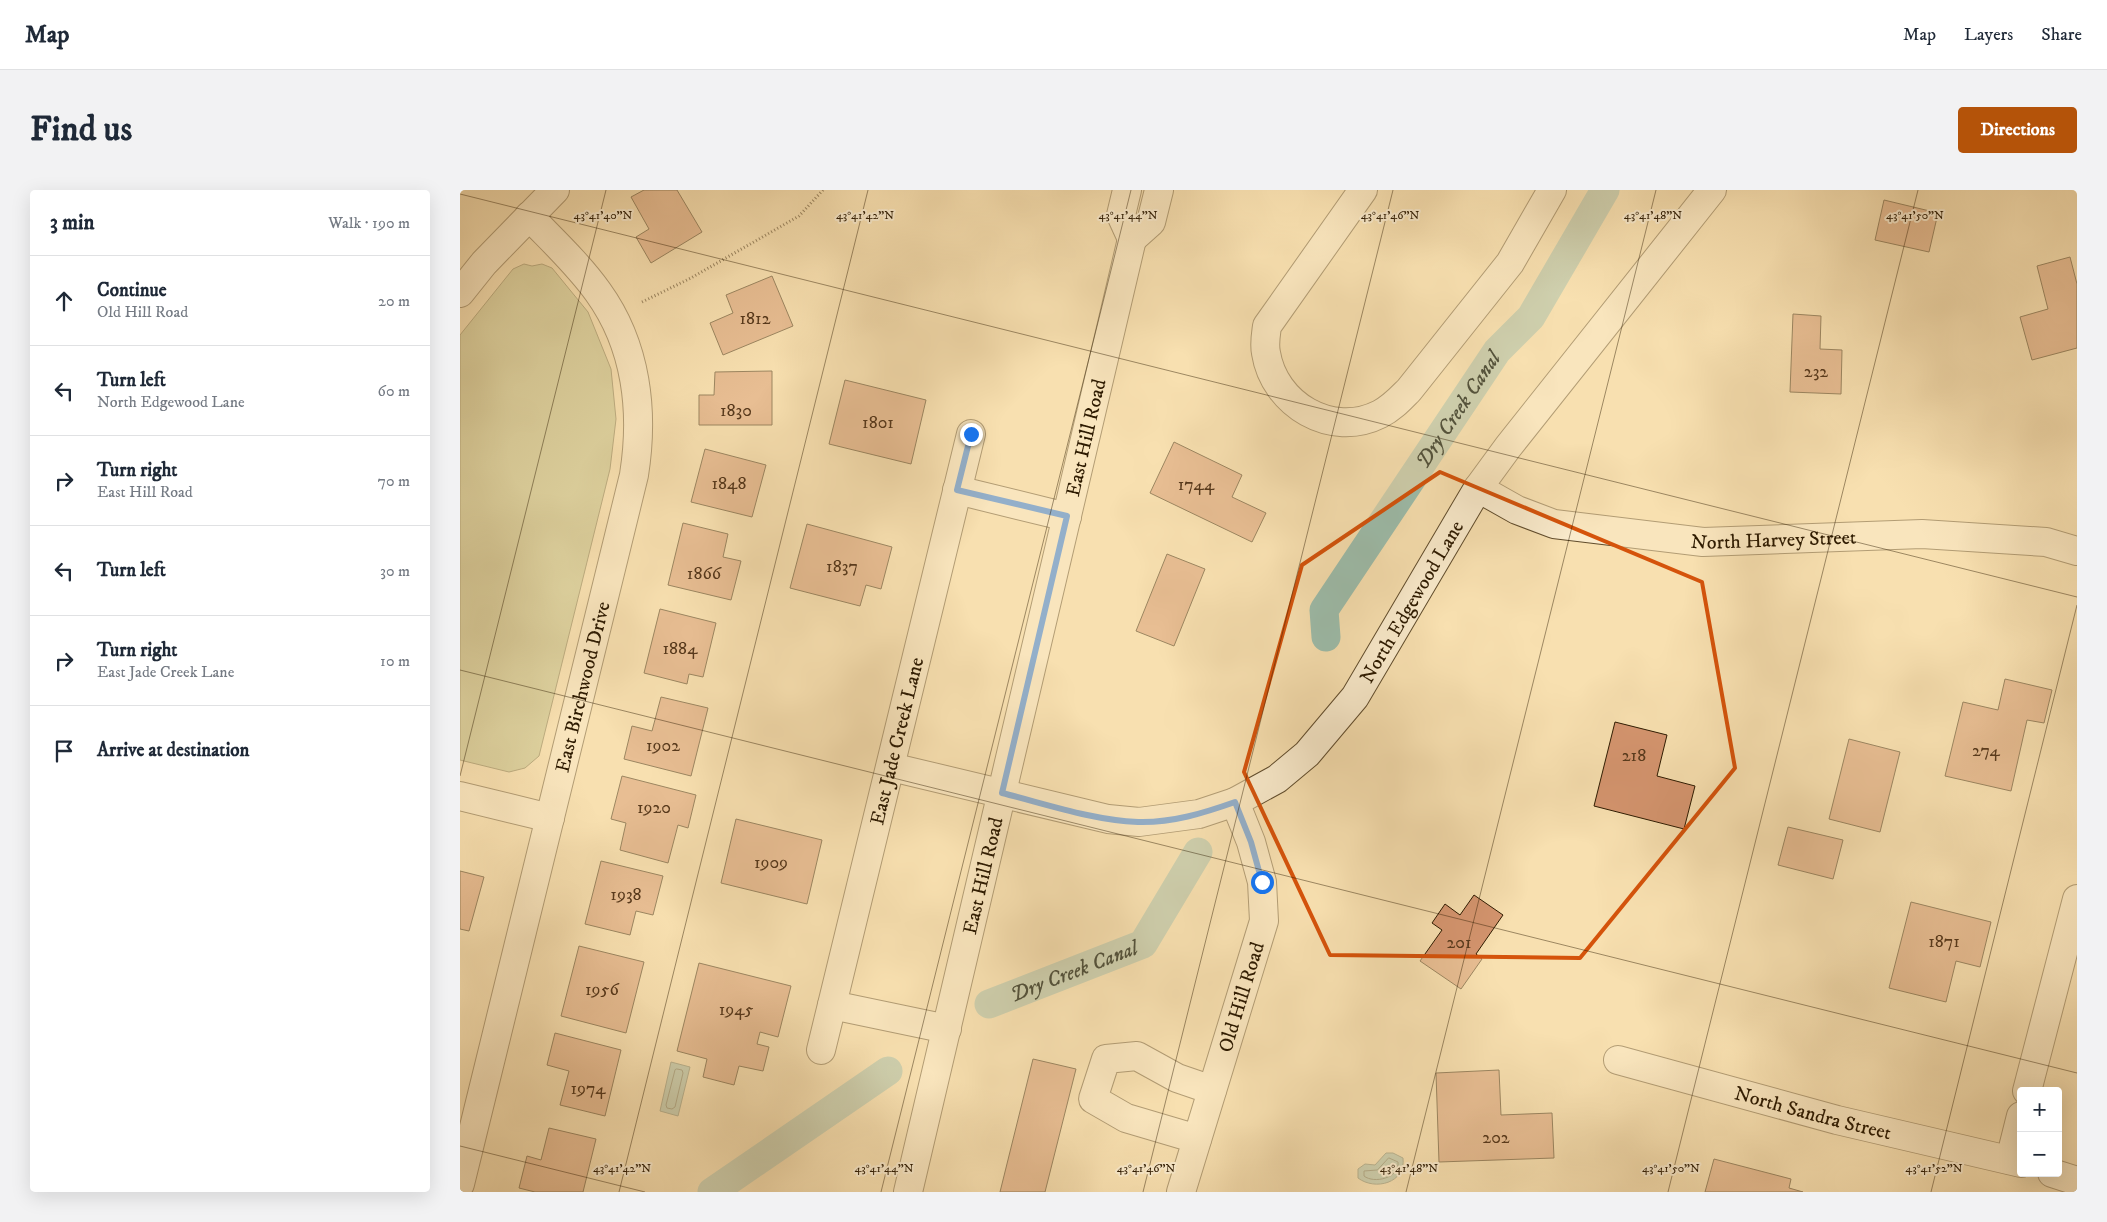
<!DOCTYPE html>
<html lang="en">
<head>
<meta charset="utf-8">
<style>
	:root { --surface:#fff; --page:#f2f2f3; --text:#1f2937; --muted:#747a83; --line:#e0e1e3; --accent:#b45309 }
	body { margin:0; font-family:"IM FELL DW Pica",serif; background:var(--page); color:var(--text) }
	.controls { position:absolute; right:15px; bottom:15px; display:grid; overflow:hidden; border-radius:5px; box-shadow:0 5px 20px #0002 }
	.controls button { width:45px; height:45px; display:grid; place-items:center; padding:0; border:0; border-bottom:1px solid var(--line); background:var(--surface); color:var(--text); font:25px sans-serif }
	.stop { position:absolute; width:15px; height:15px; margin:-11px; border:4px solid #1a73e8; border-radius:50%; background:#fff }
	.stop.end { background:#1a73e8; border-color:#fff; box-shadow:0 1px 5px #0008 }
	.list { margin:0; padding:0; list-style:none }
	h2 { display:flex; justify-content:space-between; align-items:center; height:65px; margin:0; padding:0 20px; font-size:21px }
	h2 small { font-size:16px; font-weight:400; color:var(--muted) }
	.list li { display:grid; grid-template-columns:32px 1fr auto; gap:15px; align-items:center; box-sizing:border-box; height:90px; padding:0 20px; border-top:1px solid var(--line) }
	.list b { display:block; font-size:19px; white-space:nowrap }
	.list p { margin:0; font-size:16px; white-space:nowrap; color:var(--muted) }
	.list em { font-size:16px; font-style:normal; color:var(--muted) }
	.icon { flex:none; width:28px; height:28px; fill:none; stroke:currentColor; stroke-width:2; stroke-linecap:round; stroke-linejoin:round }
	.map { position:relative; flex:none; width:1617px; height:1002px; overflow:hidden; border-radius:5px }
	header { display:flex; align-items:center; gap:30px; box-sizing:border-box; height:70px; padding:0 25px; background:var(--surface); border-bottom:1px solid var(--line) }
	header strong { font-size:24px }
	nav { display:flex; gap:28px; margin-inline-start:auto; font-size:18px }
	.intro { display:flex; align-items:center; justify-content:space-between; box-sizing:border-box; height:120px; padding:0 30px }
	h1 { margin:0; font-size:35px }
	.button { padding:12px 22px; border-radius:5px; background:var(--accent); color:#fff; font-size:18px; font-weight:700 }
	main { display:flex; gap:30px; padding:0 30px }
	aside { flex:1; background:var(--surface); border-radius:5px; box-shadow:0 5px 20px #0002 }
	.map>svg:first-child { display:block }
	.green { fill:#bfc28a; stroke:#766e45 }
	.water { fill:#9dbdab; stroke:#707c67 }
	.lines { fill:none; stroke-linecap:round; stroke-linejoin:round }
	.shore { stroke:#656c56; stroke-width:1 }
	.canal { stroke:#9dbdab; stroke-width:29 }
	.building { fill:#d5956f; stroke:#2d1a00 }
	.minor-casing { stroke:#604c2c; stroke-width:30 }
	.path { stroke:#2d1a00; stroke-width:3; stroke-dasharray:1 2.5; stroke-linecap:butt }
	.minor { stroke:#faebcc; stroke-width:28 }
	.route { stroke:#1a73e8; stroke-width:6 }
	.marked { fill:none; stroke:#d5530b; stroke-width:4; stroke-linejoin:round }
	.ticks { fill:none; stroke:#2d1a00; stroke-width:1; stroke-opacity:0.45 }
	.labels { text-anchor:middle; stroke-width:4; stroke-linejoin:round; paint-order:stroke }
	.number-label { font-size:18px; fill:#57391c }
	.street-label { font-size:20px; fill:#2d1a00; stroke:#faebcc }
	.water-label { font-size:21px; font-style:italic; fill:#54533c; stroke:#faebcc }
	.ticks-label { font-size:12px; text-anchor:middle; fill:#2d1a00; stroke:#faebcc; stroke-width:4; stroke-linejoin:round; paint-order:stroke }
</style>
</head>
<body>
<header>
<strong>Map</strong>
<nav><a>Map</a><a>Layers</a><a>Share</a></nav>
</header>
<div class="intro"><h1>Find us</h1><a class="button">Directions</a></div>
<main>
<aside>
<h2>3 min<small>Walk · 190 m</small></h2>
<ul class="list">
<li><svg class="icon" aria-label="ahead" viewBox="0 0 24 24"><path d="M12 20V5M6 11l6-6 6 6"/></svg><div><b>Continue</b><p>Old Hill Road</p></div><em>20 m</em></li>
<li><svg class="icon" aria-label="left" viewBox="0 0 24 24"><path d="M17 20v-9H6M10 6l-5 5 5 5"/></svg><div><b>Turn left</b><p>North Edgewood Lane</p></div><em>60 m</em></li>
<li><svg class="icon" aria-label="right" viewBox="0 0 24 24"><path d="M7 20v-9h11M14 6l5 5-5 5"/></svg><div><b>Turn right</b><p>East Hill Road</p></div><em>70 m</em></li>
<li><svg class="icon" aria-label="left" viewBox="0 0 24 24"><path d="M17 20v-9H6M10 6l-5 5 5 5"/></svg><div><b>Turn left</b></div><em>30 m</em></li>
<li><svg class="icon" aria-label="right" viewBox="0 0 24 24"><path d="M7 20v-9h11M14 6l5 5-5 5"/></svg><div><b>Turn right</b><p>East Jade Creek Lane</p></div><em>10 m</em></li>
<li><svg class="icon" aria-label="arrive" viewBox="0 0 24 24"><path d="M6 21V4h12l-3 4 3 4H6"/></svg><div><b>Arrive at destination</b></div></li>
</ul>
</aside>
<div class="map">
<svg width="1617" height="1002" viewBox="0 0 1617 1002">
	<rect width="100%" height="100%" fill="#f8e0b0"/>
	<filter id="stains"><feTurbulence type="fractalNoise" baseFrequency=".004" numOctaves="4"/><feColorMatrix values="0 0 0 0 .2 0 0 0 0 .09 0 0 0 0 .02 0 0 0 .5 -.17"/></filter>
	<radialGradient id="worn" r=".72"><stop offset=".6" stop-color="#630" stop-opacity="0"/><stop offset="1" stop-color="#630" stop-opacity=".3"/></radialGradient>
	<polygon class="green" points="64,74 72,76 82,74 92,78 128,122 151,179 156,229 150,279 79,566 65,578 49,582 0,570 0,145 53,79"/>
	<g class="water">
		<polygon points="211,872 230,877 218,926 200,921"/>
		<path d="M926,963H933L943,968C946,993 915,1001 898,988V979L905,974L915,975Z"/>
	</g>
	<g class="lines">
		<g class="shore">
			<polygon points="217,879 222,880 223,883 215,917 212,919 207,918 206,915 215,880"/>
			<path d="M929,968L938,972C940,988 914,994 904,986V981L917,980Z"/>
		</g>
		<g class="canal">
			<path id="s1" d="M866,447L864,420L1037,161L1071,127L1145,0"/>
			<path id="s2" d="M529,814L683,754L738,662"/>
			<polyline points="252,1002 428,881"/>
		</g>
	</g>
	<g class="building">
		<polygon points="184,0 217,0 242,42 191,73 176,47 189,39 171,7"/>
		<polygon points="1424,10 1478,23 1469,62 1415,50"/>
		<polygon points="1610,67 1617,94 1617,158 1572,170 1560,127 1588,119 1577,76"/>
		<polygon points="312,86 333,136 263,165 250,133 273,123 266,105"/>
		<polygon points="1333,124 1361,126 1360,159 1382,160 1381,204 1330,202"/>
		<polygon points="312,181 312,235 239,235 239,205 254,205 255,182"/>
		<polygon points="385,190 466,210 451,274 369,254"/>
		<polygon points="714,252 782,285 772,307 806,323 792,352 690,303"/>
		<polygon points="245,259 306,275 292,327 231,312"/>
		<polygon points="223,333 268,344 263,367 281,371 271,410 208,395"/>
		<polygon points="347,334 432,357 421,399 406,395 400,416 330,398"/>
		<polygon points="707,364 745,379 714,456 676,441"/>
		<polygon points="200,419 256,433 243,487 229,484 227,494 184,483"/>
		<polygon points="1545,489 1592,500 1584,533 1567,530 1551,601 1485,586 1503,512 1538,520"/>
		<polygon points="201,507 248,518 231,586 164,569 172,536 192,541"/>
		<polygon points="1155,532 1207,545 1197,586 1235,596 1224,639 1134,616"/>
		<polygon points="1389,549 1440,562 1420,642 1369,629"/>
		<polygon points="162,586 236,605 228,638 218,635 208,673 160,660 166,633 151,629"/>
		<polygon points="276,629 362,650 347,714 261,693"/>
		<polygon points="1328,637 1383,650 1373,689 1318,675"/>
		<polygon points="141,671 203,686 193,725 176,721 170,745 125,734"/>
		<polygon points="0,681 24,687 9,741 0,739"/>
		<polygon points="1014,705 1043,725 1016,764 1022,769 1001,799 960,771 982,740 972,733 985,714 1000,725"/>
		<polygon points="1451,712 1531,732 1520,777 1496,771 1486,812 1429,798"/>
		<polygon points="119,756 184,772 166,843 101,826"/>
		<polygon points="239,773 331,796 318,847 300,842 297,854 309,857 303,881 279,876 274,895 243,887 247,869 217,861"/>
		<polygon points="95,843 161,860 145,926 100,915 109,881 87,875"/>
		<polygon points="573,869 616,879 585,1002 540,1002"/>
		<polygon points="1039,880 1041,925 1092,923 1094,968 979,972 976,883"/>
		<polygon points="89,938 136,949 123,1002 75,1002 59,998 67,966 81,970"/>
		<polygon points="1254,969 1331,989 1329,998 1343,1002 1245,1002"/>
	</g>
	<g class="lines">
		<g class="minor-casing">
			<g id="minor">
				<polyline points="667,0 661,25 672,49 691,32 699,0"/>
				<path d="M903,0L807,136C806,144 804,154 806,163C814,214 871,249 920,224C932,218 940,209 949,200L1050,73L1092,0"/>
				<polyline points="0,103 24,73 95,0"/>
				<path id="s3" d="M1018,298L1057,320L1094,334L1243,352L1462,344L1586,352L1617,361"/>
				<polyline points="497,300 607,327"/>
				<path id="s4" d="M431,577L648,629L679,632L739,624L775,612L817,589L847,564L895,507L1018,298L1048,257L1252,0"/>
				<polyline points="0,606 90,628"/>
				<polyline points="372,815 487,839"/>
				<path id="s5" d="M361,860L511,244"/>
				<path id="s6" d="M1158,870L1377,930L1561,973"/>
				<polyline points="1567,901 1617,709"/>
				<polyline points="737,949 666,928 633,909 646,869 677,866 717,888 752,900"/>
				<polyline points="1550,970 1561,926"/>
				<polyline points="1592,983 1617,991"/>
				<path id="s7" d="M0,994L174,285C184,222 177,156 138,102C118,74 93,51 69,26"/>
				<path id="s8" d="M448,1002L672,49"/>
				<path id="s9" d="M721,1002L804,731L802,692L791,652L775,612"/>
			</g>
		</g>
		<polyline class="path" points="182,112 231,88 339,26 363,0"/>
		<use href="#minor" class="minor"/>
	</g>
	<g class="lines">
		<path class="route" d="M511,244L497,300L607,326L542,603C586,614 632,630 678,632C712,633 744,623 775,612L791,652L802,692"/>
	</g>
	<path d="M0 0H1617V1002H0ZM980,282L1242,392L1275,578L1120,768L870,765L784,582L842,375Z" fill="#f8e0b0" fill-opacity=".55" fill-rule="evenodd"/>
	<path class="marked" d="M980,282L1242,392L1275,578L1120,768L870,765L784,582L842,375Z"/>
	<path class="ticks" d="M0,4L1617,407M0,480L1617,883M0,586L146,0M0,956L185,1002M159,1002L408,0M421,1002L671,0M683,1002L933,0M946,1002L1196,0M1208,1002L1458,0M1471,1002L1617,415"/>
	<g class="labels">
		<g class="number-label">
			<text x="295" y="134">1812</text>
			<text x="1356" y="187">232</text>
			<text x="276" y="226">1830</text>
			<text x="418" y="238">1801</text>
			<text x="269" y="299">1848</text>
			<text x="736" y="300">1744</text>
			<text x="382" y="382">1837</text>
			<text x="244" y="389">1866</text>
			<text x="220" y="464">1884</text>
			<text x="203" y="561">1902</text>
			<text x="1526" y="566">274</text>
			<text x="1174" y="571">218</text>
			<text x="194" y="623">1920</text>
			<text x="311" y="678">1909</text>
			<text x="166" y="710">1938</text>
			<text x="1484" y="757">1871</text>
			<text x="999" y="758">201</text>
			<text x="142" y="805">1956</text>
			<text x="276" y="825">1945</text>
			<text x="128" y="904">1974</text>
			<text x="1036" y="953">202</text>
		</g>
		<g class="street-label">
			<text dy="7" stroke="none"><textPath href="#s8" startOffset="775">East Hill Road</textPath></text>
			<text dy="7" stroke="none"><textPath href="#s3" startOffset="305">North Harvey Street</textPath></text>
			<text dy="7" stroke="none"><textPath href="#s4" startOffset="625">North Edgewood Lane</textPath></text>
			<text dy="7" stroke="none"><textPath href="#s7" startOffset="512">East Birchwood Drive</textPath></text>
			<text dy="7" stroke="none"><textPath href="#s5" startOffset="318">East Jade Creek Lane</textPath></text>
			<text dy="7" stroke="none"><textPath href="#s8" startOffset="325">East Hill Road</textPath></text>
			<text dy="7" stroke="none"><textPath href="#s9" startOffset="204">Old Hill Road</textPath></text>
			<text dy="7" stroke="none"><textPath href="#s6" startOffset="202">North Sandra Street</textPath></text>
		</g>
		<g class="water-label">
			<text dy="7" stroke="none"><textPath href="#s1" startOffset="268">Dry Creek Canal</textPath></text>
			<text dy="7" stroke="none"><textPath href="#s2" startOffset="91">Dry Creek Canal</textPath></text>
		</g>
	</g>
	<g class="ticks-label">
		<text x="143" y="29">43°41'40"N</text>
		<text x="405" y="29">43°41'42"N</text>
		<text x="668" y="29">43°41'44"N</text>
		<text x="930" y="29">43°41'46"N</text>
		<text x="1193" y="29">43°41'48"N</text>
		<text x="1455" y="29">43°41'50"N</text>
		<text x="162" y="982">43°41'42"N</text>
		<text x="424" y="982">43°41'44"N</text>
		<text x="686" y="982">43°41'46"N</text>
		<text x="949" y="982">43°41'48"N</text>
		<text x="1211" y="982">43°41'50"N</text>
		<text x="1474" y="982">43°41'52"N</text>
	</g>
	<rect width="100%" height="100%" filter="url(#stains)"/>
	<rect width="100%" height="100%" fill="url(#worn)"/>
</svg>
<div class="controls">
<button>+</button>
<button>−</button>
</div>
<div class="stop" style="left:802px;top:692px"></div>
<div class="stop end" style="left:511px;top:244px"></div>
</div>
</main>
</body>
</html>
